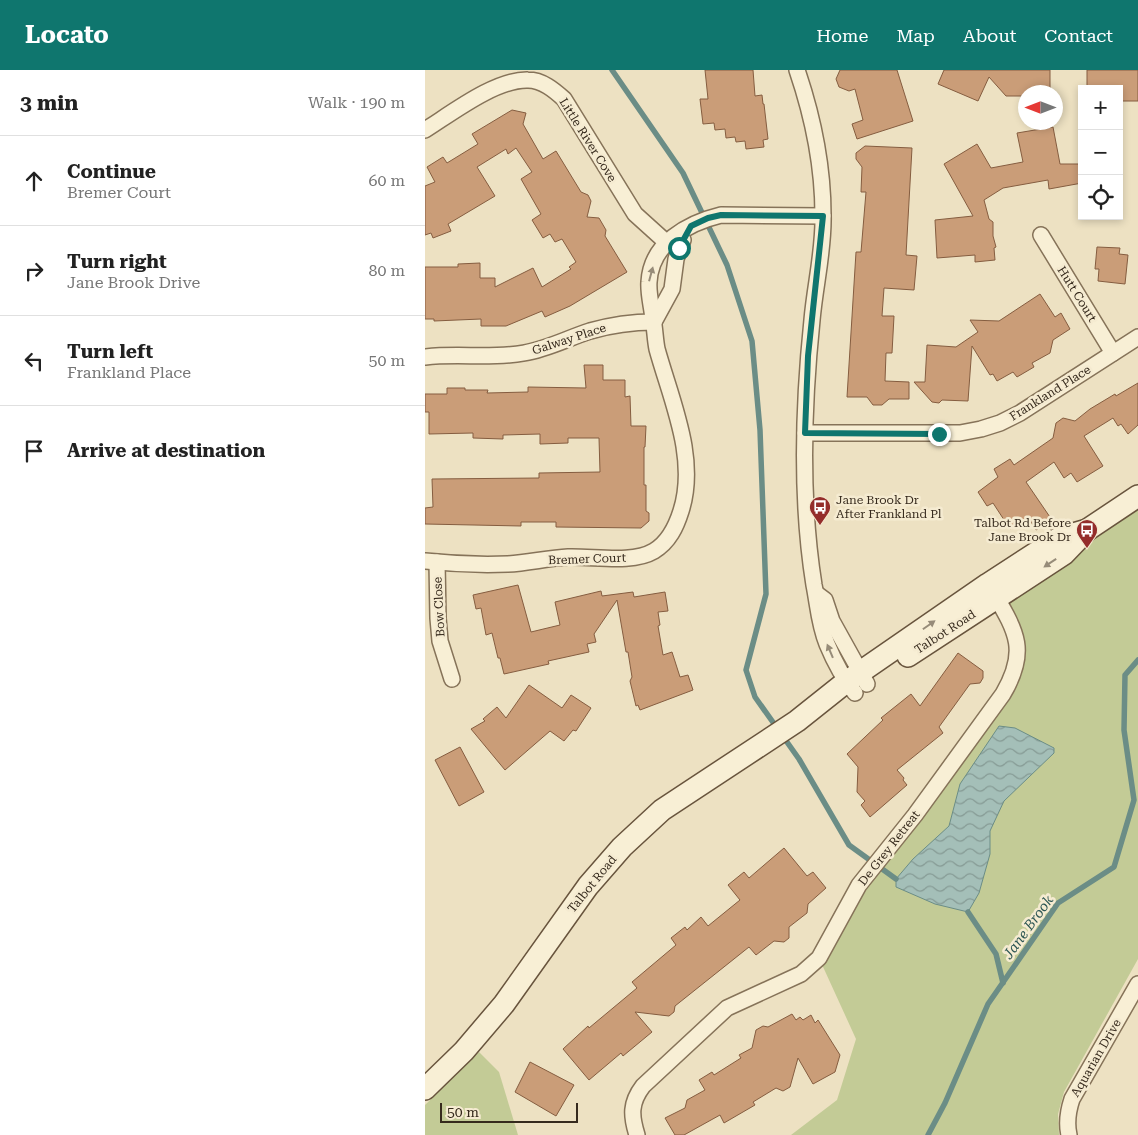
<!DOCTYPE html>
<html lang="en">
<head>
<meta charset="utf-8">
<style>
	:root { --surface:#fff; --page:#f6f6f6; --text:#222; --muted:#767676; --line:#e0e0e0; --accent:#0f766e }
	body { margin:0; font-family:"Roboto Serif",serif; background:var(--page); color:var(--text) }
	.controls { position:absolute; right:15px; top:15px; display:grid; overflow:hidden; border-radius:0px; box-shadow:0 2px 8px #0003 }
	.controls button { width:45px; height:45px; display:grid; place-items:center; padding:0; border:0; border-bottom:1px solid var(--line); background:var(--surface); color:var(--text); font:25px sans-serif }
	.compass { position:absolute; left:593px; top:15px; width:45px; height:45px; border-radius:50%; background:var(--surface); box-shadow:0 2px 8px #0003; rotate:270deg }
	.scale { position:absolute; left:15px; bottom:12px; width:138px; box-sizing:border-box; padding-left:5px; border:2px solid #362a1d; border-top:0; font-size:14px; line-height:18px; white-space:nowrap; color:#362a1d; -webkit-text-stroke:4px #f5ebd1; paint-order:stroke }
	.stop { position:absolute; width:15px; height:15px; margin:-11px; border:4px solid #0f766e; border-radius:50%; background:#fff }
	.stop.end { background:#0f766e; border-color:#fff; box-shadow:0 1px 5px #0008 }
	.list { margin:0; padding:0; list-style:none }
	h2 { display:flex; justify-content:space-between; align-items:center; height:65px; margin:0; padding:0 20px; font-size:21px }
	h2 small { font-size:16px; font-weight:400; color:var(--muted) }
	.list li { display:grid; grid-template-columns:32px 1fr auto; gap:15px; align-items:center; box-sizing:border-box; height:90px; padding:0 20px; border-top:1px solid var(--line) }
	.list b { display:block; font-size:19px; white-space:nowrap }
	.list p { margin:0; font-size:16px; white-space:nowrap; color:var(--muted) }
	.list em { font-size:16px; font-style:normal; color:var(--muted) }
	.icon { flex:none; width:28px; height:28px; fill:none; stroke:currentColor; stroke-width:2; stroke-linecap:round; stroke-linejoin:round }
	.map { position:relative; flex:none; width:713px; height:1065px; overflow:hidden }
	header { display:flex; align-items:center; gap:30px; box-sizing:border-box; height:70px; padding:0 25px; background:var(--accent); color:#fff }
	header strong { font-size:24px }
	nav { display:flex; gap:28px; margin-inline-start:auto; font-size:18px }
	main { display:flex }
	aside { flex:1; background:var(--surface) }
	.map>svg:first-child { display:block }
	.park { fill:#c3cb96 }
	.water { fill:url(#water-waves); stroke:#6b8d86 }
	.lines { fill:none; stroke-linecap:round; stroke-linejoin:round }
	.stream { stroke:#6b8d86; stroke-width:5.5 }
	.building { fill:#ca9d78; stroke:#855d40 }
	.minor-casing { stroke:#867359; stroke-width:18 }
	.secondary-casing { stroke:#68543d; stroke-width:24 }
	.minor { stroke:#f8efd5; stroke-width:15 }
	.secondary { stroke:#f8efd5; stroke-width:21 }
	.oneway { fill:#978c79 }
	.route { stroke:#0f766e; stroke-width:6 }
	.labels { text-anchor:middle; stroke-width:5; stroke-linejoin:round; paint-order:stroke }
	.street-label { font-size:12px; fill:#362a1d; stroke:#f5ebd1 }
	.poi-label { font-size:12px; fill:#362a1d; stroke:#f5ebd1; text-anchor:start }
	.water-label { font-size:14px; font-style:italic; fill:#2d5654; stroke:#f5ebd1 }
</style>
</head>
<body>
<header>
<strong>Locato</strong>
<nav><a>Home</a><a>Map</a><a>About</a><a>Contact</a></nav>
</header>
<main>
<aside>
<h2>3 min<small>Walk · 190 m</small></h2>
<ul class="list">
<li><svg class="icon" aria-label="ahead" viewBox="0 0 24 24"><path d="M12 20V5M6 11l6-6 6 6"/></svg><div><b>Continue</b><p>Bremer Court</p></div><em>60 m</em></li>
<li><svg class="icon" aria-label="right" viewBox="0 0 24 24"><path d="M7 20v-9h11M14 6l5 5-5 5"/></svg><div><b>Turn right</b><p>Jane Brook Drive</p></div><em>80 m</em></li>
<li><svg class="icon" aria-label="left" viewBox="0 0 24 24"><path d="M17 20v-9H6M10 6l-5 5 5 5"/></svg><div><b>Turn left</b><p>Frankland Place</p></div><em>50 m</em></li>
<li><svg class="icon" aria-label="arrive" viewBox="0 0 24 24"><path d="M6 21V4h12l-3 4 3 4H6"/></svg><div><b>Arrive at destination</b></div></li>
</ul>
</aside>
<div class="map">
<svg width="713" height="1065" viewBox="0 0 713 1065">
	<defs>
		<pattern id="water-waves" width="16" height="10" patternUnits="userSpaceOnUse" patternTransform="scale(1.25)"><rect width="16" height="10" fill="#a4bfb8"/><path d="M0 5q4-4 8 0t8 0" fill="none" stroke="#869b95"/></pattern>
	</defs>
	<rect width="100%" height="100%" fill="#ede1c2"/>
	<g class="park">
		<polygon points="713,426 713,889 639,1022 633,1044 634,1065 366,1065 412,1030 431,969 394,888 427,826 592,595 572,528"/>
		<polygon points="54,982 74,1002 93,1065 0,1065 0,1035"/>
	</g>
	<polygon class="water" points="574,656 590,658 629,678 629,683 579,731 565,761 565,784 554,823 543,842 510,834 471,817 471,809 488,789 524,756 535,714"/>
	<g class="lines">
		<g class="stream">
			<polyline points="187,0 258,103 302,195 327,271 335,360 341,524 321,600 330,627 374,689 424,775 471,809"/>
			<polyline points="543,842 571,884 578,913"/>
			<polyline points="503,1065 520,1033 563,934 633,833 689,797 709,730 699,660 700,605 713,590"/>
		</g>
	</g>
	<g class="building">
		<polygon points="280,0 328,0 330,26 337,25 338,34 339,34 343,69 338,70 339,77 321,79 320,71 311,72 310,67 301,68 300,59 290,60 289,53 278,54 275,29 283,29"/>
		<polygon points="415,0 472,0 488,51 432,69 427,54 438,50 430,19 424,21 414,17 411,9"/>
		<polygon points="519,0 625,0 625,22 600,22 600,26 581,26 564,7 553,31 513,14"/>
		<polygon points="662,0 713,0 713,31 694,31 694,19 662,19"/>
		<polygon points="87,40 101,43 98,54 118,89 131,81 156,122 163,125 166,131 162,147 174,148 181,160 180,166 202,202 145,236 120,247 117,241 81,256 56,256 56,249 9,251 9,249 0,249 0,197 33,197 33,194 55,193 55,208 70,208 70,217 108,198 117,217 146,199 144,197 151,192 137,169 130,172 125,164 118,168 107,150 116,144 96,109 107,102 91,78 83,84 81,79 52,97 70,126 23,154 26,161 8,168 6,163 0,165 0,116 10,112 2,97 18,87 22,93 53,74 47,64"/>
		<polygon points="628,57 635,94 657,94 657,113 624,119 623,110 578,118 559,130 564,149 568,152 568,166 571,177 569,178 570,190 550,192 550,185 512,188 510,150 548,146 519,94 552,74 566,98 598,92 592,63"/>
		<polygon points="440,76 487,78 481,185 492,186 489,220 459,218 457,246 469,246 467,283 461,283 460,311 484,312 484,329 464,329 457,335 448,335 442,327 422,327 431,182 436,182 441,122 436,122 437,97 431,89 431,83"/>
		<polygon points="672,177 695,178 694,184 703,185 700,214 673,211 674,199 670,199"/>
		<polygon points="615,224 630,247 636,243 645,259 628,270 625,283 607,293 609,297 592,307 588,302 572,311 568,304 565,305 547,276 543,331 517,330 514,333 507,332 489,312 500,312 502,275 531,277 553,262 545,250 574,251"/>
		<polygon points="159,295 178,295 178,310 200,310 200,327 205,326 206,356 221,356 220,377 219,377 219,415 221,415 221,441 224,443 224,451 216,458 131,457 131,452 96,452 96,456 0,454 0,438 8,437 7,409 114,408 114,403 175,402 174,368 143,368 143,373 115,374 115,364 78,365 78,369 48,368 48,363 4,364 4,342 0,342 0,324 22,324 22,318 40,318 40,320 63,320 62,323 103,322 103,317 161,318"/>
		<polygon points="713,313 713,355 703,364 696,354 693,356 688,348 659,366 678,396 652,412 646,403 639,408 629,392 601,412 627,450 611,460 603,447 585,459 568,433 562,436 553,422 573,407 569,399 585,389 589,395 628,368 631,353 638,348 650,351 665,339 690,324 691,326"/>
		<polygon points="93,515 106,562 135,555 130,532 176,521 177,526 208,522 209,527 240,522 243,541 233,542 235,555 233,556 238,585 247,582 255,607 263,605 268,620 215,640 213,635 211,636 205,611 207,607 203,582 201,582 192,530 169,564 171,572 162,574 164,582 123,591 124,594 79,604 75,588 73,588 67,563 61,565 56,538 51,539 48,525"/>
		<polygon points="533,583 558,601 558,608 555,613 545,614 514,657 518,663 472,700 479,708 478,710 482,715 445,747 436,735 440,731 432,722 433,697 422,684 458,650 456,648 486,624 495,636"/>
		<polygon points="104,615 137,638 146,625 166,638 151,661 148,660 139,671 125,661 80,700 46,659 60,651 58,649 72,637 81,648"/>
		<polygon points="35,677 59,722 34,736 10,690"/>
		<polygon points="359,778 382,806 388,802 401,818 383,834 382,843 364,857 364,868 359,872 349,871 331,885 324,877 250,936 249,942 244,946 210,942 227,962 198,986 196,983 164,1010 138,979 163,956 164,958 212,918 207,912 251,875 246,868 260,857 262,860 276,847 283,856 315,830 303,815 319,802 324,808"/>
		<polygon points="367,944 371,950 375,947 378,950 386,945 390,953 393,950 415,985 410,1002 388,1014 373,988 365,1017 358,1021 351,1018 328,1032 330,1035 299,1053 295,1045 259,1065 250,1065 240,1048 260,1038 262,1030 280,1020 274,1010 287,1002 289,1005 316,988 314,985 327,978 331,960 338,956 343,957"/>
		<polygon points="105,992 149,1015 131,1046 90,1022"/>
	</g>
	<g class="lines">
		<g class="minor-casing">
			<g id="minor">
				<path d="M372,0C388,47 398,95 398,145C399,180 390,215 387,250C378,337 375,428 389,515C393,535 394,555 402,574C409,591 418,608 430,623"/>
				<path d="M0,60C27,43 71,9 103,10C117,10 129,20 139,29L210,144L241,172L254,178"/>
				<polyline points="616,165 688,283"/>
				<polyline points="229,252 247,219 251,189 258,170"/>
				<path d="M0,287C33,283 67,289 99,283C123,279 143,268 165,261C186,255 207,252 229,252"/>
				<polyline points="380,363 535,363 556,359 575,353 595,343 713,267"/>
				<path d="M0,491C28,494 56,495 83,494C103,493 123,488 143,487C169,486 207,494 229,481C244,472 251,457 256,441C273,388 246,330 232,279C230,269 230,259 228,249C227,237 223,224 224,212C226,173 263,153 296,145L398,146"/>
				<polyline points="12,492 13,548 15,571 27,609"/>
				<polyline points="392,524 400,530 407,551 442,614"/>
				<path d="M212,1065C206,1046 205,1033 218,1016L302,938L376,904L394,888L434,815L490,745L578,624C604,580 591,561 567,520"/>
				<path d="M644,1065C641,1052 643,1041 647,1029L713,914"/>
			</g>
		</g>
		<g class="secondary-casing">
			<g id="secondary">
				<polyline points="483,586 639,484 662,460 713,426"/>
				<polyline points="0,1019 39,981 79,934 163,816 197,777 237,740 372,651 421,612 563,514 634,468 662,460"/>
			</g>
		</g>
		<use href="#minor" class="minor"/>
		<use href="#secondary" class="secondary"/>
	</g>
	<defs><path id="oneway-solid" d="M-6-.8H1V-3.2L6.5 0L1 3.2V.8H-6Z" transform="scale(1.25)"/></defs>
	<g class="oneway">
		<use href="#oneway-solid" transform="translate(226 204) rotate(-75)"/>
		<use href="#oneway-solid" transform="translate(625 493) rotate(146)"/>
		<use href="#oneway-solid" transform="translate(504 555) rotate(-35)"/>
		<use href="#oneway-solid" transform="translate(405 581) rotate(-113)"/>
	</g>
	<g class="lines">
		<polyline class="route" points="254,178 266,156 283,148 296,145 398,146 383,286 380,363 514,364"/>
	</g>
	<defs>
		<g id="bus-pin" transform="scale(1.125)"><path d="M0 17L-7.5 6A9.5 9.5 0 1 1 7.5 6Z" fill="#942d2b" stroke="#f5ebd1"/><path d="M-5-6H5V4H4V6H2V4H-2V6H-4V4H-5ZM-3.5-4V0h7V-4ZM-3.5 1.2v1.5H-2V1.2ZM2 1.2v1.5H3.5V1.2Z" fill="#fff"/></g>
	</defs>
	<g fill-rule="evenodd">
		<use href="#bus-pin" x="395" y="437"/>
		<use href="#bus-pin" x="662" y="460"/>
	</g>
	<g class="labels">
		<g class="street-label">
			<text transform="translate(163 70) rotate(58)" y="4">Little River Cove</text>
			<text transform="translate(652 224) rotate(58)" y="4">Hutt Court</text>
			<text transform="translate(144 269) rotate(-18)" y="4">Galway Place</text>
			<text transform="translate(625 323) rotate(-32)" y="4">Frankland Place</text>
			<text transform="translate(162 489) rotate(-2)" y="4">Bremer Court</text>
			<text transform="translate(14 537) rotate(-93)" y="4">Bow Close</text>
			<text transform="translate(520 562) rotate(-33)" y="4">Talbot Road</text>
			<text transform="translate(464 778) rotate(-52)" y="4">De Grey Retreat</text>
			<text transform="translate(167 814) rotate(-51)" y="4">Talbot Road</text>
			<text transform="translate(671 988) rotate(-60)" y="4">Aquarian Drive</text>
		</g>
		<g class="poi-label">
			<text x="411" y="434">Jane Brook Dr<tspan x="411" dy="14">After Frankland Pl</tspan></text>
			<text x="646" y="457" text-anchor="end">Talbot Rd Before<tspan x="646" dy="14">Jane Brook Dr</tspan></text>
		</g>
		<g class="water-label">
			<text transform="translate(603 857) rotate(-54)" y="5">Jane Brook</text>
		</g>
	</g>
</svg>
<div class="controls">
<button>+</button>
<button>−</button>
<button><svg class="icon" aria-label="locate" viewBox="0 0 24 24"><circle cx="12" cy="12" r="6"/><path d="M12 2v4M12 18v4M2 12h4M18 12h4"/></svg></button>
</div>
<svg class="compass" viewBox="-18 -18 36 36"><path d="M0-13l5 13h-10z" fill="#e53935"/><path d="M0 13l5-13h-10z" fill="#767676"/></svg>
<div class="scale">50 m</div>
<div class="stop" style="left:254px;top:178px"></div>
<div class="stop end" style="left:514px;top:364px"></div>
</div>
</main>
</body>
</html>
